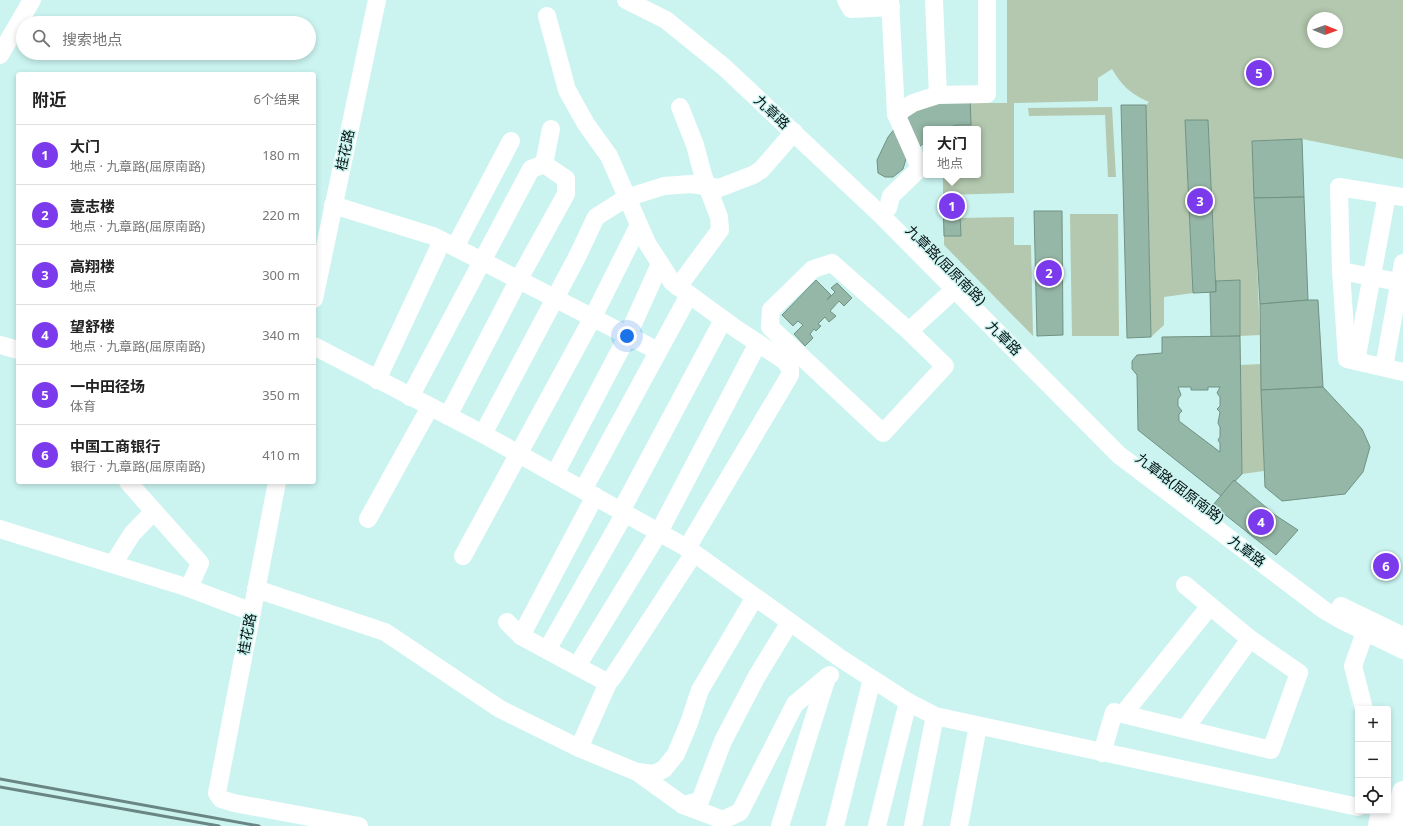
<!DOCTYPE html>
<html lang="zh">
<head>
<meta charset="utf-8">
<style>
	:root { --surface:#fff; --page:#f2f2f2; --text:#222; --muted:#767676; --line:#e0e0e0; --accent:#7c3aed }
	body { margin:0; font-family:"Noto Sans","Noto Sans SC",sans-serif; background:var(--page); color:var(--text) }
	.controls { position:absolute; right:12px; bottom:12px; display:grid; overflow:hidden; border-radius:4px; box-shadow:0 2px 6px #0003 }
	.controls button { width:36px; height:36px; display:grid; place-items:center; padding:0; border:0; border-bottom:1px solid var(--line); background:var(--surface); color:var(--text); font:20px sans-serif }
	.compass { position:absolute; left:1307px; top:12px; width:36px; height:36px; border-radius:50%; background:var(--surface); box-shadow:0 2px 6px #0003; rotate:91deg }
	.you { position:absolute; left:627px; top:336px; width:14px; height:14px; margin:-10px; border:3px solid #fff; border-radius:50%; background:#1a73e8; box-shadow:0 0 0 6px #1a73e833 }
	.badge { display:grid; place-items:center; width:26px; height:26px; border-radius:50%; background:var(--accent); color:#fff; font-size:13px; font-weight:700 }
	.pin { position:absolute; translate:-50% -50%; border:2px solid #fff; box-shadow:0 1px 4px #0006 }
	.popup { position:absolute; left:923px; top:126px; width:58px; height:52px; box-sizing:border-box; display:grid; place-content:center; border-radius:4px; background:var(--surface); filter:drop-shadow(0 1px 3px #0005); font-size:13px; white-space:nowrap; color:var(--muted) }
	.popup b { font-size:15px; color:var(--text) }
	.popup::after { content:''; position:absolute; left:50%; top:100%; margin-left:-8px; border:8px solid transparent; border-top-color:var(--surface) }
	.list { margin:0; padding:0; list-style:none }
	h2 { display:flex; justify-content:space-between; align-items:center; height:52px; margin:0; padding:0 16px; font-size:17px }
	h2 small { font-size:13px; font-weight:400; color:var(--muted) }
	.list li { display:grid; grid-template-columns:26px 1fr auto; gap:12px; align-items:center; box-sizing:border-box; height:60px; padding:0 16px; border-top:1px solid var(--line) }
	.list b { display:block; font-size:15px; white-space:nowrap }
	.list p { margin:0; font-size:13px; white-space:nowrap; color:var(--muted) }
	.list em { font-size:13px; font-style:normal; color:var(--muted) }
	.icon { flex:none; width:22px; height:22px; fill:none; stroke:currentColor; stroke-width:2; stroke-linecap:round; stroke-linejoin:round }
	.map { position:relative; flex:none; width:1403px; height:826px; overflow:hidden }
	.search { position:absolute; background:var(--surface); box-shadow:0 2px 6px #0003; left:16px; top:16px; width:300px; height:44px; display:flex; align-items:center; gap:10px; box-sizing:border-box; padding:0 14px; border-radius:22px; color:var(--muted); font-size:15px }
	.panel { position:absolute; background:var(--surface); box-shadow:0 2px 6px #0003; left:16px; top:72px; width:300px; height:412px; border-radius:4px }
	.map>svg:first-child { display:block }
	.green { fill:#b3c8ae; fill-rule:evenodd }
	.building { fill:#95b7a7; stroke:#719283; fill-rule:evenodd }
	.lines { fill:none; stroke-linecap:round; stroke-linejoin:round }
	.minor { stroke:#fff; stroke-width:18 }
	.major { stroke:#fff; stroke-width:22 }
	.rail { stroke:#6a8684; stroke-width:3 }
	.labels { text-anchor:middle; stroke-width:3; stroke-linejoin:round; paint-order:stroke }
	.street-label { font-size:14px; fill:#041111; stroke:#cbf4f1 }
</style>
</head>
<body>
<div class="map">
<svg width="1403" height="826" viewBox="0 0 1403 826">
	<rect width="100%" height="100%" fill="#cbf4f1"/>
	<g class="green">
		<path d="M1007,0H1403V159L1302,139L1252,141L1260,335L1240,336L1239,280L1216,281L1208,120H1185L1193,293L1164,297V325L1151,337L1146,105L1149,102C1131,94 1122,86 1112,69L1098,78V101L1014,103V193L943,195V175H978V129L944,128L957,125H971L970,103H1007ZM1313,18H1337V42H1313Z"/>
		<polygon points="1112,107 1116,177 1108,177 1105,115 1029,116 1028,108"/>
		<polygon points="1070,214 1118,214 1119,336 1072,336"/>
		<polygon points="1014,217 1014,245 1031,245 1033,336 944,245 944,236 961,236 961,218"/>
		<polygon points="1261,364 1264,471 1242,474 1240,365"/>
	</g>
	<g class="building">
		<polygon points="970,96 971,125 957,125 944,129 926,129 926,141 906,159 903,169 893,177 885,177 878,173 877,160 888,137 903,118 927,102"/>
		<polygon points="1121,105 1146,105 1151,337 1127,338"/>
		<polygon points="1185,120 1208,120 1216,292 1193,293"/>
		<polygon points="1302,139 1304,197 1254,198 1252,141"/>
		<polygon points="959,194 961,236 944,236 943,195"/>
		<polygon points="1304,197 1308,300 1260,304 1254,198"/>
		<polygon points="1034,211 1062,211 1063,335 1037,336"/>
		<polygon points="816,280 831,295 827,300 835,292 831,288 837,283 852,298 844,306 839,301 830,311 836,316 829,322 825,317 818,324 821,326 816,331 814,329 810,334 813,338 805,346 794,334 803,325 798,321 793,326 782,315"/>
		<polygon points="1240,280 1240,336 1211,337 1210,292 1216,292 1216,281"/>
		<polygon points="1308,300 1318,300 1323,387 1261,390 1260,304"/>
		<path d="M1240,336L1242,474L1221,496L1138,430L1137,375L1132,369V361L1137,355L1162,353V337ZM1178,387H1191V390H1208V387H1220L1217,393L1220,397V406L1217,409L1220,412L1218,423L1220,427V437L1218,440L1220,443V452L1179,421V414L1182,411L1178,406V399L1181,395Z"/>
		<polygon points="1323,387 1362,429 1370,447 1363,472 1345,494 1282,501 1265,487 1261,390"/>
		<polygon points="1234,480 1275,515 1298,530 1276,555 1213,505"/>
	</g>
	<g class="lines">
		<g class="minor">
			<polyline points="626,0 666,20 724,67 881,215 1119,455 1324,610 1343,621 1403,650"/>
			<polyline points="846,0 851,9 891,7"/>
			<polyline points="934,0 938,95"/>
			<polyline points="547,16 567,90 586,124 609,156 647,243 672,282 735,328 785,361 790,368 790,375 687,548"/>
			<polyline points="0,55 32,0"/>
			<polyline points="896,114 913,103 938,95 987,94 987,0"/>
			<polyline points="1403,197 1339,187 1341,271 1347,359 1403,372"/>
			<polyline points="333,205 433,236 658,351"/>
			<polyline points="888,208 891,196 920,168 896,114 890,0"/>
			<polyline points="455,247 511,141"/>
			<polyline points="1341,271 1403,283"/>
			<polyline points="678,287 720,230 719,217 703,175 695,145 680,107"/>
			<polyline points="314,299 377,0"/>
			<polyline points="909,331 832,263 813,269 771,310 770,327 883,433 945,366 909,331 955,289"/>
			<polyline points="0,345 18,350"/>
			<polyline points="314,346 483,434 687,548 840,658 908,702 935,716 1358,807"/>
			<polyline points="1356,361 1387,195"/>
			<polyline points="1384,367 1403,263"/>
			<polyline points="377,380 442,241"/>
			<polyline points="410,397 531,169 544,164"/>
			<polyline points="448,416 519,279 566,194 566,179 544,164 551,129"/>
			<polyline points="483,434 577,257 596,217 626,198 664,186 691,184 719,188 753,175 761,170 794,132"/>
			<polyline points="555,474 628,335 660,264"/>
			<polyline points="128,482 200,563 189,588"/>
			<polyline points="277,482 217,793 221,799 234,803 359,826"/>
			<polyline points="583,490 689,295"/>
			<polyline points="621,511 723,320"/>
			<polyline points="368,519 430,407"/>
			<polyline points="0,529 189,588 252,612"/>
			<polyline points="463,556 593,317 639,225"/>
			<polyline points="113,564 132,534 154,511"/>
			<polyline points="256,589 385,632 500,709 579,748 637,772 654,774 664,769 676,754 689,723 700,690 755,597"/>
			<polyline points="1341,606 1403,636"/>
			<polyline points="507,622 521,636 608,683"/>
			<polyline points="521,636 595,496"/>
			<polyline points="547,650 625,513"/>
			<polyline points="577,666 659,532 758,343"/>
			<polyline points="1364,709 1353,666 1369,621"/>
			<polyline points="1124,713 1210,606"/>
			<polyline points="1185,729 1250,639"/>
			<polyline points="579,748 608,683 613,677 694,553"/>
			<polyline points="1102,753 1114,712 1271,750 1299,673 1250,639 1185,585"/>
			<polyline points="637,772 683,805 700,801 723,741 757,676 790,622"/>
			<polyline points="683,805 723,820 740,812 795,704 827,677"/>
			<polyline points="780,826 827,677 830,675"/>
			<polyline points="835,826 872,679"/>
			<polyline points="877,826 908,702"/>
			<polyline points="913,826 935,716"/>
			<polyline points="959,826 978,726"/>
			<polyline points="1377,826 1380,811"/>
		</g>
		<polyline class="major" points="1396,826 1403,792"/>
		<g class="rail">
			<polyline points="0,779 259,826"/>
			<polyline points="0,787 219,826"/>
		</g>
	</g>
	<g class="labels">
		<g class="street-label">
			<text transform="translate(772 112) rotate(43)" y="5">九章路</text>
			<text transform="translate(345 150) rotate(-78)" y="5">桂花路</text>
			<text transform="translate(946 265) rotate(45)" y="5">九章路(屈原南路)</text>
			<text transform="translate(1004 338) rotate(45)" y="5">九章路</text>
			<text transform="translate(1180 488) rotate(37)" y="5">九章路(屈原南路)</text>
			<text transform="translate(1247 551) rotate(37)" y="5">九章路</text>
			<text transform="translate(247 634) rotate(-79)" y="5">桂花路</text>
		</g>
	</g>
</svg>
<div class="controls">
<button>+</button>
<button>−</button>
<button><svg class="icon" aria-label="locate" viewBox="0 0 24 24"><circle cx="12" cy="12" r="6"/><path d="M12 2v4M12 18v4M2 12h4M18 12h4"/></svg></button>
</div>
<svg class="compass" viewBox="-18 -18 36 36"><path d="M0-13l5 13h-10z" fill="#e53935"/><path d="M0 13l5-13h-10z" fill="#767676"/></svg>
<div class="you"></div>
<div class="pin badge" style="left:952px;top:206px">1</div>
<div class="popup"><b>大门</b>地点</div>
<div class="pin badge" style="left:1049px;top:273px">2</div>
<div class="pin badge" style="left:1200px;top:201px">3</div>
<div class="pin badge" style="left:1261px;top:522px">4</div>
<div class="pin badge" style="left:1259px;top:73px">5</div>
<div class="pin badge" style="left:1386px;top:566px">6</div>
<div class="search"><svg class="icon" aria-label="search" viewBox="0 0 24 24"><circle cx="10" cy="10" r="6"/><path d="M15 15l6 6"/></svg>搜索地点</div>
<section class="panel">
<h2>附近<small>6个结果</small></h2>
<ul class="list">
<li><span class="badge">1</span><div><b>大门</b><p>地点 · 九章路(屈原南路)</p></div><em>180 m</em></li>
<li><span class="badge">2</span><div><b>壹志楼</b><p>地点 · 九章路(屈原南路)</p></div><em>220 m</em></li>
<li><span class="badge">3</span><div><b>高翔楼</b><p>地点</p></div><em>300 m</em></li>
<li><span class="badge">4</span><div><b>望舒楼</b><p>地点 · 九章路(屈原南路)</p></div><em>340 m</em></li>
<li><span class="badge">5</span><div><b>一中田径场</b><p>体育</p></div><em>350 m</em></li>
<li><span class="badge">6</span><div><b>中国工商银行</b><p>银行 · 九章路(屈原南路)</p></div><em>410 m</em></li>
</ul>
</section>
</div>
</body>
</html>
